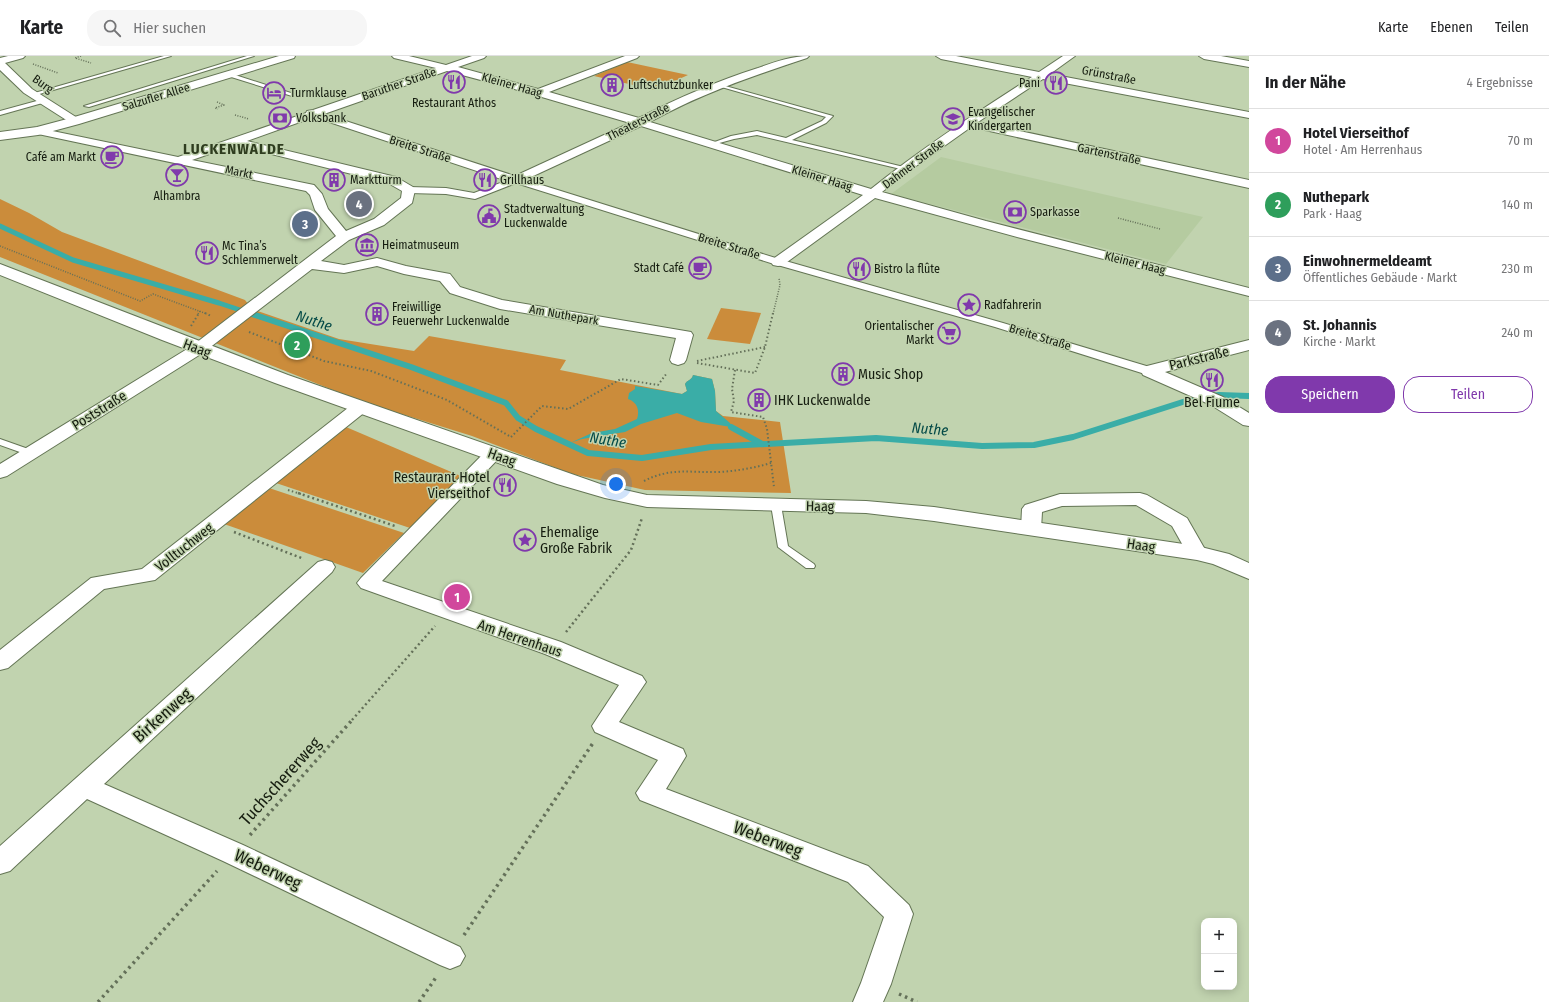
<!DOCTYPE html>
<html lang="de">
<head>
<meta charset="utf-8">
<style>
	:root { --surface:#fff; --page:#f6f6f6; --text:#202124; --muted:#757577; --line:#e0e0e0; --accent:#8039ac }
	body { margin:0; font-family:"Fira Sans Condensed",sans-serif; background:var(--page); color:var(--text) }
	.controls { position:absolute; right:12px; bottom:12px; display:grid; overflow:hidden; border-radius:8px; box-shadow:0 2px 10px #0003 }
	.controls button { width:36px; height:36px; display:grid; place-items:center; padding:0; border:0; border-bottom:1px solid var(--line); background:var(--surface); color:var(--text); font:20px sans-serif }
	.you { position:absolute; left:616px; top:428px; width:14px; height:14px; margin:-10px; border:3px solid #fff; border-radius:50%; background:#1a73e8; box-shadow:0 0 0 6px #1a73e833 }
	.badge { display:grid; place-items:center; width:26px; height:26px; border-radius:50%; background:var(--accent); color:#fff; font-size:13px; font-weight:700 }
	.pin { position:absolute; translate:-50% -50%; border:2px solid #fff; box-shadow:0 1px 4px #0006 }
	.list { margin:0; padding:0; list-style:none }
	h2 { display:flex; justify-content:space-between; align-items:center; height:52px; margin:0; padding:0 16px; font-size:17px }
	h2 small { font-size:13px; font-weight:400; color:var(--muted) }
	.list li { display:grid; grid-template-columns:26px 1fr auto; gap:12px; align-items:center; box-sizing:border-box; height:64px; padding:0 16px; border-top:1px solid var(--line) }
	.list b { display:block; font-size:15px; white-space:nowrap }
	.list p { margin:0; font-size:13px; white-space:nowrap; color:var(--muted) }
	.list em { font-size:13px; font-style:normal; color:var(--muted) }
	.actions { display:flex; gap:8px; padding:12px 16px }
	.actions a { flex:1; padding:9px 0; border:1px solid var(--accent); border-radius:16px; text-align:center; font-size:14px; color:var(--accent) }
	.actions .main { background:var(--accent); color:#fff }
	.icon { flex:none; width:22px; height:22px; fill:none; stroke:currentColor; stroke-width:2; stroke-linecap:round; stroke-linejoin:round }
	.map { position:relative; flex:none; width:1249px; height:946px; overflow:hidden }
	header { display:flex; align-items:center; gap:24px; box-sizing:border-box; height:56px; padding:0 20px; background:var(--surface); border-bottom:1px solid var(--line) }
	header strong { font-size:19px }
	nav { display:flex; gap:22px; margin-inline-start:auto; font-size:14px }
	.search { width:280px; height:36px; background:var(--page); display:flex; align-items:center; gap:10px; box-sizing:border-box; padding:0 14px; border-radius:16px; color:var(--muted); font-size:15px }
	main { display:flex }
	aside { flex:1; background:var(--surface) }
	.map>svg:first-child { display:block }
	.built { fill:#b5cba0 }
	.green { fill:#cb8c3b }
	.water { fill:#3aada7 }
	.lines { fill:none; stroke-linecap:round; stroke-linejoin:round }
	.stream-far1 { stroke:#3aada7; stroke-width:5 }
	.stream { stroke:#3aada7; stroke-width:6 }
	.service-casing { stroke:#647555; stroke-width:2 }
	.pedestrian-casing { stroke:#647555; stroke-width:2 }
	.minor-casing { stroke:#647555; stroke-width:2 }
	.secondary-casing { stroke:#647555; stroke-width:2 }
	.path-far3 { stroke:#647059; stroke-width:1.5; stroke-dasharray:1 1.5; stroke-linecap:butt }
	.path-far2 { stroke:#647059; stroke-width:2; stroke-dasharray:1.5 2.5; stroke-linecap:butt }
	.path-far1 { stroke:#647059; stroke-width:2.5; stroke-dasharray:2 3; stroke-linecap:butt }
	.path { stroke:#647059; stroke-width:3.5; stroke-dasharray:2.5 4; stroke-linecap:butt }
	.service { fill:#fff; fill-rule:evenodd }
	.pedestrian { fill:#fff; fill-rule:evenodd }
	.minor { fill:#fff; fill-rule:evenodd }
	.secondary { fill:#fff; fill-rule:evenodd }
	.labels { text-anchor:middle; stroke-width:3; stroke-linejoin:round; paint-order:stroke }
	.far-street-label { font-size:12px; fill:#151c0f; stroke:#c1d3af }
	.far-poi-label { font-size:12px; fill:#151c0f; stroke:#c1d3af; text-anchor:start }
	.street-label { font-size:14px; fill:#151c0f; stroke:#c1d3af }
	.poi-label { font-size:14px; fill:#151c0f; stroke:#c1d3af; text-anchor:start }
	.far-district-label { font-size:15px; font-weight:bold; letter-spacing:1px; fill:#2f3d1f; stroke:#c1d3af }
	.water-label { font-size:15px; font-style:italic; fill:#044a47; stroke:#c1d3af }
	.near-street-label { font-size:17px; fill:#151c0f; stroke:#c1d3af }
</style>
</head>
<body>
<header>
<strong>Karte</strong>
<div class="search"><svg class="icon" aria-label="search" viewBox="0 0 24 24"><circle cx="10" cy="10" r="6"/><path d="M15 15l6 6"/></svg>Hier suchen</div>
<nav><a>Karte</a><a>Ebenen</a><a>Teilen</a></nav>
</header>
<main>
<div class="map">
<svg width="1249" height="946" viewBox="0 0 1249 946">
	<rect width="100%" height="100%" fill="#c1d3af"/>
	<polygon class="built" points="941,101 1203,161 1166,208 891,138"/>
	<g class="green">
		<polygon points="627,6 688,19 655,34 594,20"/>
		<path d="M0,143L29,157L62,176L245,244L252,253L339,283L414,295L429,280L566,304L560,314L682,338L687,335L685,328C687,324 692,324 693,319L712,323L715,335L716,355L723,360L780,366L791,437L645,434L572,418L472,380L363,346L0,201Z"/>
		<polygon points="721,252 761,257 750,288 707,283"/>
		<polygon points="346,371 463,421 410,472 276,427"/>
		<polygon points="269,432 404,477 363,517 224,468"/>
	</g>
	<path class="water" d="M693,319L712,323L715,335L716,355L730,367L731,371L701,366L677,357L641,368L625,376L582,383L570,387L592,377L615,373L637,363C640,354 637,346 628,343L629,337L635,333V330L682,338L687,335L685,328C687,324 692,324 693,319Z"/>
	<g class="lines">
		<polyline class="stream-far1" points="0,170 73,204 219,247 252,258"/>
		<g class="stream">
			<polyline points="249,257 411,311 506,347 518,362 536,373 588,397 642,402 711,391 876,382 982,390 1034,389 1073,381 1189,344 1219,339 1249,340"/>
			<polyline points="731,371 762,388"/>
		</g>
		<g class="service-casing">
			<g id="service">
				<polygon points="164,0 171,0 36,39 31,38"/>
				<polygon points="247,0 254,0 89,51 84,50"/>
				<polygon points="228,18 232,18 297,39 292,40 228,20"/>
				<polygon points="718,28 833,60 826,67 792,84 908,112 905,114 757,79 734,83 712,89 712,87 731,80 757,75 786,82 822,65 826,61 718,30"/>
				<polygon points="44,43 47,45 46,46 0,59 0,55"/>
				<polygon points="0,383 34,395 36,397 31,400 0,389"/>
				<polygon points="776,446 781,449 788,490 814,508 815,510 814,512 806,512 778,491 771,449"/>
			</g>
		</g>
		<g class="pedestrian-casing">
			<polygon id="pedestrian" points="516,121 782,204 1003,267 1153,312 1155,315 1153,318 1145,318 995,271 774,208 516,127 475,143 446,138 409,137 404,134 409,131 446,132 474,137"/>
		</g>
		<g class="minor-casing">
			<g id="minor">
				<polygon points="8,0 25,0 23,2 5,7 32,33 79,63 81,65 79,67 71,67 24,37 0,14 0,2"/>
				<path d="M392,0H409L446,9L472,0H486L484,2L458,11L538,33L625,0H639L637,2L549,36L639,62C678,42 717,25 758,12C775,6 791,0 809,0L807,2C753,20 700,38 650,66L871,133C922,92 977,56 1032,21L941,3L936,0H956L1039,16L1063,0H1075L1050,18L1249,56V62L1043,23L978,66L1249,124V132L971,71L902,120L882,136L986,165L1249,232V240L1021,182L875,142L783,209L778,210L773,209L771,206L773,203L863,139L641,70L516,128L314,61L247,85L396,121L413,131L415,134L412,147L384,169L349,184L321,205L344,209L377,202L406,210L450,218L460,231L502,244L691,276L693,279L686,304L684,307L678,309L672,307L670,304L676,282L500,253L450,237L440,225L404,218L377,210L344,217L312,213L204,296L7,420L0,422V408L192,290L336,180L315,154L310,139L306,135L38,78L34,77L32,75L34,73L38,72L178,101L306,57L307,55L313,54L436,12L394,2ZM447,15L518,34L630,67L515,120L324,58ZM235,89L388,127L402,135L401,142L374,163L346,175L328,153L322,138L314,129L192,104Z"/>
				<polygon points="1199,0 1221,0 1249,5 1249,11 1204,3"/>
				<polygon points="1249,284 1249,294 1165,316 1223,341 1249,357 1249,370 1243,369 1211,349 1143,319 1141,315 1143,311"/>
				<polygon points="359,347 365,348 368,352 365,356 155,524 104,533 8,612 0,614 0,594 91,522 142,513 353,348"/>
				<polygon points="493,392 499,394 502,398 499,402 382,525 561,586 642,620 646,626 619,666 683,693 686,700 666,733 868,810 909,849 913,858 891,928 883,946 853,946 861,927 884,861 848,826 640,744 636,737 658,704 595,676 592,670 619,629 545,598 361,532 357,527 361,522 487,394"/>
				<polygon points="1140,437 1147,439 1187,462 1207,497 1204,502 1197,503 1190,502 1172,470 1136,449 1062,450 1042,456 1041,473 1038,477 1031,479 1024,477 1021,473 1022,453 1025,449 1060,438"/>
				<polygon points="325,504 332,506 335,511 332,516 104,728 243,789 460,891 465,900 460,909 450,913 440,909 223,805 87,743 10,815 0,818 0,790 318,506"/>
			</g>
		</g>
		<g class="secondary-casing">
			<g id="secondary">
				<polygon points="279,0 295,0 294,2 79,68 38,79 0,84 0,76 37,71 71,62"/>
				<polygon points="0,208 288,319 603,429 647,439 866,445 934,451 1197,490 1229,498 1249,507 1249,523 1213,508 1197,504 934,465 866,457 647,451 605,442 557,428 275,327 162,284 0,219"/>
			</g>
		</g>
		<g class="path-far3">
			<polyline points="81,0 75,2 91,7"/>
			<polyline points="33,8 58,17"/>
			<polyline points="217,46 224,49 215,52 218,53"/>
			<polyline points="235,59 249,63"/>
			<polyline points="1118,162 1160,173"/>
			<polyline points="0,190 140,245 153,238 207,258"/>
			<polyline points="198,258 200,255"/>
			<polyline points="773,258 780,229 779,222"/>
		</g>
		<g class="path-far2">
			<polyline points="205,257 211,260"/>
			<polyline points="191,270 199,257"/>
			<polyline points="249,276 324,305 371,315 447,344 511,381"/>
			<polyline points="697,305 765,291"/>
			<polyline points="697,307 755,317 765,291 773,257"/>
			<polyline points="735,314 732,333 734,345 731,356 763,361 767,373 774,431"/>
			<polyline points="511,381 542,350 568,353 621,323 658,329 667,317"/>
			<path d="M644,425C671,411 691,417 719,416C737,415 754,412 771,407"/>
			<polyline points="288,434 301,438"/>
		</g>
		<g class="path-far1">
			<polyline points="298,437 395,470"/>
			<polyline points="234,476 304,503"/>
			<polyline points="566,576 631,494 642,462"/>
			<polyline points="352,664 435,570"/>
		</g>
		<g class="path">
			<polyline points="250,779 353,663"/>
			<polyline points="464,879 593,687"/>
			<polyline points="899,938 917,946"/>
			<polyline points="98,946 217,815"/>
			<polyline points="419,946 437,920"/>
		</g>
		<use href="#service" class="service"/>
		<use href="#pedestrian" class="pedestrian"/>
		<use href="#minor" class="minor"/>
		<use href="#secondary" class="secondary"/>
	</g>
	<defs>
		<g id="restaurant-ring" transform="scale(1.15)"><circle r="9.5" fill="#c1d3af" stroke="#8039ac" stroke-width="1.5"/><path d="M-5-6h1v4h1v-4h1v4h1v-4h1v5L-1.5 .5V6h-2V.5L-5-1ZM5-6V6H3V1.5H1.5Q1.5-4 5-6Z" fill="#8039ac"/></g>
		<g id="building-ring" transform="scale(1.15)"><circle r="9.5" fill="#c1d3af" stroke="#8039ac" stroke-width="1.5"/><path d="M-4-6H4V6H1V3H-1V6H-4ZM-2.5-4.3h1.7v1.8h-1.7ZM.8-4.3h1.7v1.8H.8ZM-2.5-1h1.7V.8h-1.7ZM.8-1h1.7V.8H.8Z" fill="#8039ac"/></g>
		<g id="hotel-ring" transform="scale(1.15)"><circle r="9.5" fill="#c1d3af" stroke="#8039ac" stroke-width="1.5"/><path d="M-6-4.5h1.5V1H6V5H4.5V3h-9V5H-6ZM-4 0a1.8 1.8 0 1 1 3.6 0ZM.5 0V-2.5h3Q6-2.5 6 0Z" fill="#8039ac"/></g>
		<g id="bank-ring" transform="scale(1.15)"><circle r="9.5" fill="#c1d3af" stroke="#8039ac" stroke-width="1.5"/><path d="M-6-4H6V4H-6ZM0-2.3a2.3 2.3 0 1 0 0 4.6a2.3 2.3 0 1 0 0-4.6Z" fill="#8039ac"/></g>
		<g id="school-ring" transform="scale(1.15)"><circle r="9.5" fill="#c1d3af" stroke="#8039ac" stroke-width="1.5"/><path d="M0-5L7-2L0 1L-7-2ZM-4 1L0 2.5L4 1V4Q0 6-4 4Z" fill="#8039ac"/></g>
		<g id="cafe-ring" transform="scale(1.15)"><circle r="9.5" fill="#c1d3af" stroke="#8039ac" stroke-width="1.5"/><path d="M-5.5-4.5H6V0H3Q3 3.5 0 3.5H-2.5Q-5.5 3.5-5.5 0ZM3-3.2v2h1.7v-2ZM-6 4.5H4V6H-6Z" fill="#8039ac"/></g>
		<g id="bar-ring" transform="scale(1.15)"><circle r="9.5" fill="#c1d3af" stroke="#8039ac" stroke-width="1.5"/><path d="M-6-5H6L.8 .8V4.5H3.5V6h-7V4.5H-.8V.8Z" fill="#8039ac"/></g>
		<g id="civic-ring" transform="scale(1.15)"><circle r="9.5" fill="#c1d3af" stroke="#8039ac" stroke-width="1.5"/><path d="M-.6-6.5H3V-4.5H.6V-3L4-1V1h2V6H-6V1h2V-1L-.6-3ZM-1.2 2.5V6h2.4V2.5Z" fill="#8039ac"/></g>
		<g id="museum-ring" transform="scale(1.15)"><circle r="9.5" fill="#c1d3af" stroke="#8039ac" stroke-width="1.5"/><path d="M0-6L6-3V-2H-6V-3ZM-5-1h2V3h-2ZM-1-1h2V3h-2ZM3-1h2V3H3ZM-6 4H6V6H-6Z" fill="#8039ac"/></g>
		<g id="sight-ring" transform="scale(1.15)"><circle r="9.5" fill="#c1d3af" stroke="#8039ac" stroke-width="1.5"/><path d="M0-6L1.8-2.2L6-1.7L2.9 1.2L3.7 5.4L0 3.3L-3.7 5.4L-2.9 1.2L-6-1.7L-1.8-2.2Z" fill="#8039ac"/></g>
		<g id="supermarket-ring" transform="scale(1.15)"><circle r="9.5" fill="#c1d3af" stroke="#8039ac" stroke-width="1.5"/><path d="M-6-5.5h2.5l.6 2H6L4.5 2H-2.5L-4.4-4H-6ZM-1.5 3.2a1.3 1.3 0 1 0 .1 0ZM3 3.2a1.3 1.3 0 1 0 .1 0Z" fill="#8039ac"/></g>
	</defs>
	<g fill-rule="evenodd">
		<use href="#restaurant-ring" x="454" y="26"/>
		<use href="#restaurant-ring" x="1056" y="27"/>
		<use href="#building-ring" x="612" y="29"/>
		<use href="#hotel-ring" x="274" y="37"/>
		<use href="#bank-ring" x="280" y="62"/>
		<use href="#school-ring" x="953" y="63"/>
		<use href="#cafe-ring" x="112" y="101"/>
		<use href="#bar-ring" x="177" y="119"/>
		<use href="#building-ring" x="334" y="124"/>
		<use href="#restaurant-ring" x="485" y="124"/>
		<use href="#bank-ring" x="1015" y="156"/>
		<use href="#civic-ring" x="489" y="160"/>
		<use href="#museum-ring" x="367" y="189"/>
		<use href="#restaurant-ring" x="207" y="197"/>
		<use href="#cafe-ring" x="700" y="212"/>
		<use href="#restaurant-ring" x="859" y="213"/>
		<use href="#sight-ring" x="969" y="249"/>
		<use href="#building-ring" x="377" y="258"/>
		<use href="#supermarket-ring" x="949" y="277"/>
		<use href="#building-ring" x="843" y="318"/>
		<use href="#restaurant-ring" x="1212" y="324"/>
		<use href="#building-ring" x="759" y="344"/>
		<use href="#restaurant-ring" x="505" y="429"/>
		<use href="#sight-ring" x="525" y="484"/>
	</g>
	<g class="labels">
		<g class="far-street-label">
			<text transform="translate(1109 19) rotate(11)" y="4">Grünstraße</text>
			<text transform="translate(43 28) rotate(35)" y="4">Burg</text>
			<text transform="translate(399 28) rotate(-19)" y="4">Baruther Straße</text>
			<text transform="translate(512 29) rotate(16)" y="4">Kleiner Haag</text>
			<text transform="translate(156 41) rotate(-17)" y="4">Salzufler Allee</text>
			<text transform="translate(638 66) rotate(-27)" y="4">Theaterstraße</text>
			<text transform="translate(420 93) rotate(18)" y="4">Breite Straße</text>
			<text transform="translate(1109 98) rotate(12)" y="4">Gartenstraße</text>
			<text transform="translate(913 108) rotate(-37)" y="4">Dahmer Straße</text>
			<text transform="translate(239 116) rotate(12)" y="4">Markt</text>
			<text transform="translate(822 122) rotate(17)" y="4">Kleiner Haag</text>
			<text transform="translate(729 190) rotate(17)" y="4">Breite Straße</text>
			<text transform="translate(1135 207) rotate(14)" y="4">Kleiner Haag</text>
			<text transform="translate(564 259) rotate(10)" y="4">Am Nuthepark</text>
			<text transform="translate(1040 281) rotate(17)" y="4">Breite Straße</text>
		</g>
		<g class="far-poi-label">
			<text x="1040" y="31" text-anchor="end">Pani</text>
			<text x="628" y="33">Luftschutzbunker</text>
			<text x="290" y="41">Turmklause</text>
			<text x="454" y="51" text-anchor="middle">Restaurant Athos</text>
			<text x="968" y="60">Evangelischer<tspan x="968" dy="14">Kindergarten</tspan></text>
			<text x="296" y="66">Volksbank</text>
			<text x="96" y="105" text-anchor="end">Café am Markt</text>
			<text x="350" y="128">Marktturm</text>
			<text x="500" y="128">Grillhaus</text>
			<text x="177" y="144" text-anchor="middle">Alhambra</text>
			<text x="504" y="157">Stadtverwaltung<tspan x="504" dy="14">Luckenwalde</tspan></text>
			<text x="1030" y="160">Sparkasse</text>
			<text x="382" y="193">Heimatmuseum</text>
			<text x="222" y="194">Mc Tina’s<tspan x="222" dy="14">Schlemmerwelt</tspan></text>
			<text x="684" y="216" text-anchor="end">Stadt Café</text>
			<text x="874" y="217">Bistro la flûte</text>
			<text x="984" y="253">Radfahrerin</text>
			<text x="392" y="255">Freiwillige<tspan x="392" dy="14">Feuerwehr Luckenwalde</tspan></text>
			<text x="934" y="274" text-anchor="end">Orientalischer<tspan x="934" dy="14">Markt</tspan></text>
		</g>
		<g class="street-label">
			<text transform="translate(197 292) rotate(21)" y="5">Haag</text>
			<text transform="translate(1199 302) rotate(-14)" y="5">Parkstraße</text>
			<text transform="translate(99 354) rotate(-32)" y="5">Poststraße</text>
			<text transform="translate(502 401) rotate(20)" y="5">Haag</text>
			<text transform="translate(820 450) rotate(1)" y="5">Haag</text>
			<text transform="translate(1141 489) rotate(8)" y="5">Haag</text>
			<text transform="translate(184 491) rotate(-38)" y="5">Volltuchweg</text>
			<text transform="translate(520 582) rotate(19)" y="5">Am Herrenhaus</text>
		</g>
		<g class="poi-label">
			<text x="858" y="323">Music Shop</text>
			<text x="774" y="349">IHK Luckenwalde</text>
			<text x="1212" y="351" text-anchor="middle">Bel Fiume</text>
			<text x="490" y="426" text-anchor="end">Restaurant Hotel<tspan x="490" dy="16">Vierseithof</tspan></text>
			<text x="540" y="481">Ehemalige<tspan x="540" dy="16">Große Fabrik</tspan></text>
		</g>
		<g class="far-district-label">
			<text x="234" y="98">LUCKENWALDE</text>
		</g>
		<g class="water-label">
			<text transform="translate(314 265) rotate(18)" y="5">Nuthe</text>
			<text transform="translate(930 373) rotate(5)" y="5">Nuthe</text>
			<text transform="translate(608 384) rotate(9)" y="5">Nuthe</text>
		</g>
		<g class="near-street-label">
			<text transform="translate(162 659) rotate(-42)" y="6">Birkenweg</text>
			<text transform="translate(280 725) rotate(-48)" y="6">Tuchschererweg</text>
			<text transform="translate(768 783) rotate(21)" y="6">Weberweg</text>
			<text transform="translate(268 813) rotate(25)" y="6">Weberweg</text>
		</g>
	</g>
</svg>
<div class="controls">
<button>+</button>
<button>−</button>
</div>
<div class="you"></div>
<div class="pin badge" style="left:457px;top:541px;background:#d1479c">1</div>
<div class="pin badge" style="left:297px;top:289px;background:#2e9e5b">2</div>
<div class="pin badge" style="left:305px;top:168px;background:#5c6f8a">3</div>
<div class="pin badge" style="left:359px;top:148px;background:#6b7280">4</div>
</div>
<aside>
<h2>In der Nähe<small>4 Ergebnisse</small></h2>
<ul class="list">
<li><span class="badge" style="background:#d1479c">1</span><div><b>Hotel Vierseithof</b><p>Hotel · Am Herrenhaus</p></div><em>70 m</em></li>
<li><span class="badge" style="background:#2e9e5b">2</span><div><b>Nuthepark</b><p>Park · Haag</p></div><em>140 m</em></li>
<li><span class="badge" style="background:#5c6f8a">3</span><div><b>Einwohnermeldeamt</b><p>Öffentliches Gebäude · Markt</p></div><em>230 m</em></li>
<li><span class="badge" style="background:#6b7280">4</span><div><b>St. Johannis</b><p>Kirche · Markt</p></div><em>240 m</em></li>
</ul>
<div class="actions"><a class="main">Speichern</a><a>Teilen</a></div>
</aside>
</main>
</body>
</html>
